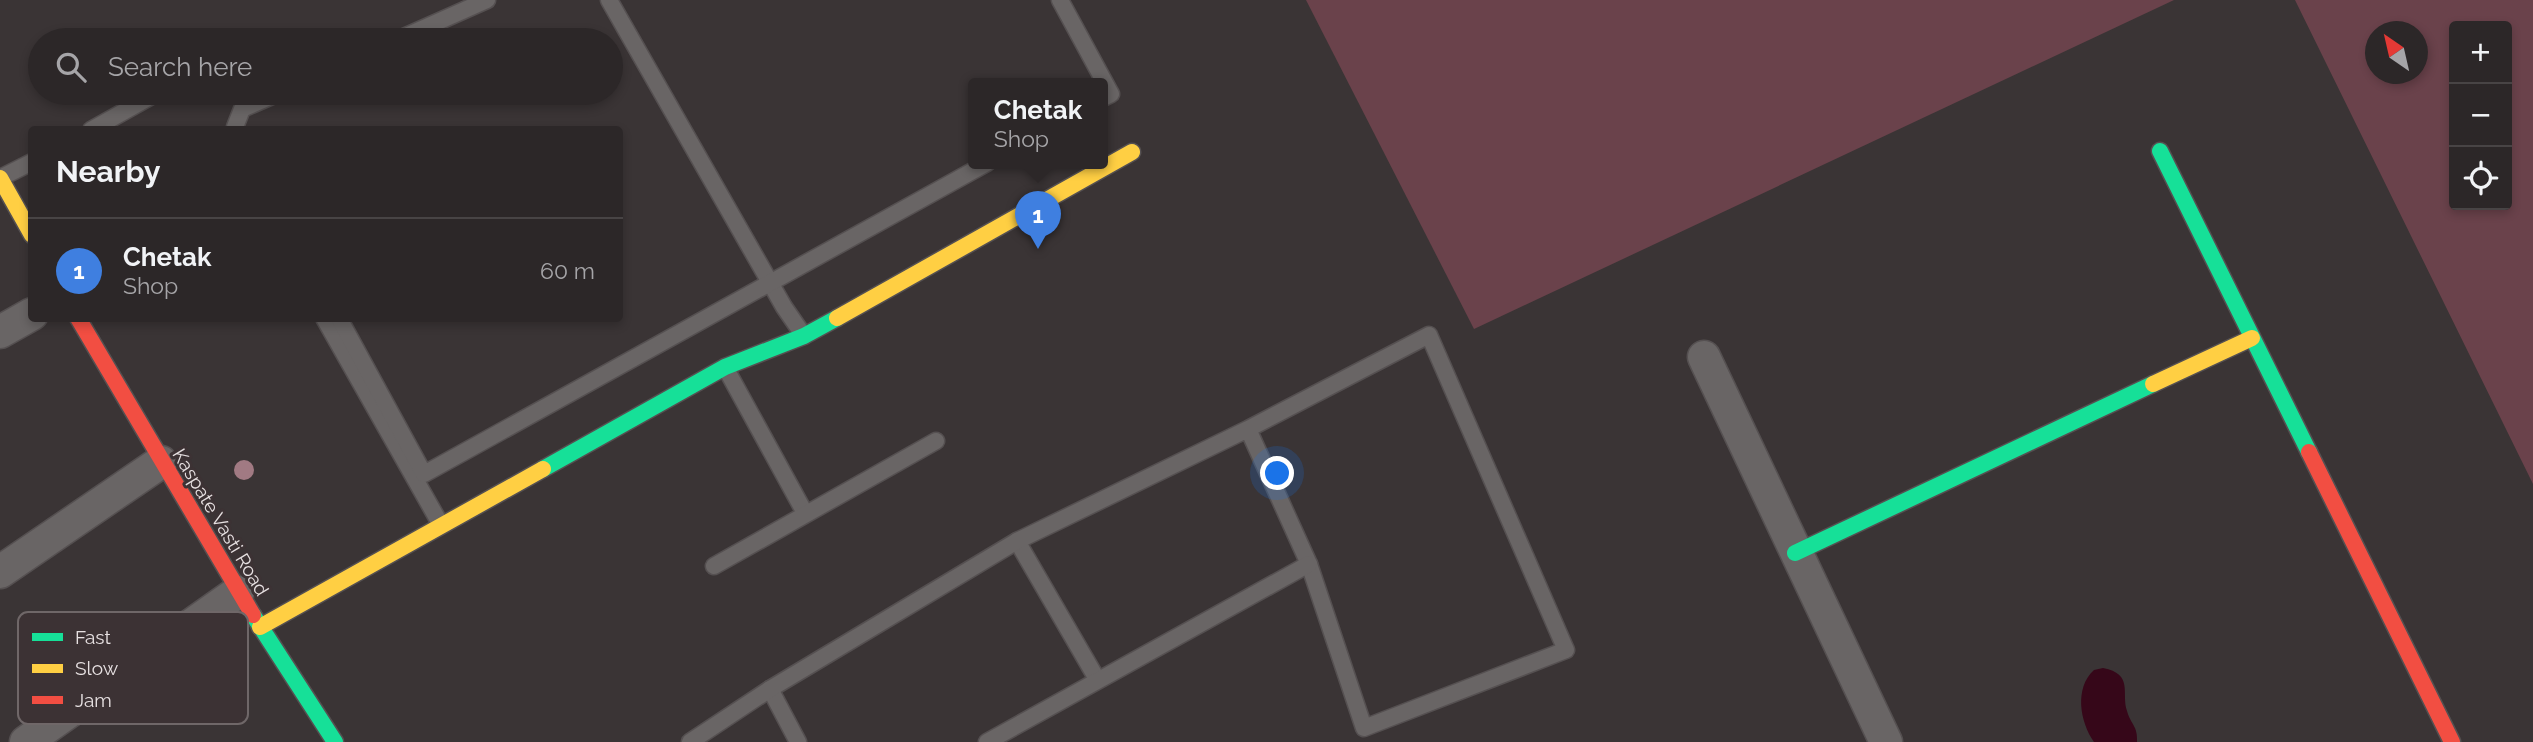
<!DOCTYPE html>
<html lang="en">
<head>
<meta charset="utf-8">
<style>
	:root { --surface:#2c2728; --page:#383334; --text:#f1f3f6; --muted:#a6a5a8; --line:#484445; --accent:#8abfa5 }
	body { margin:0; font-family:Raleway,sans-serif; background:var(--page); color:var(--text) }
	.controls { position:absolute; right:21px; top:21px; display:grid; overflow:hidden; border-radius:7px; box-shadow:0 4px 10px #0003 }
	.controls button { width:63px; height:63px; display:grid; place-items:center; padding:0; border:0; border-bottom:2px solid var(--line); background:var(--surface); color:var(--text); font:35px sans-serif }
	.compass { position:absolute; left:2365px; top:21px; width:63px; height:63px; border-radius:50%; background:var(--surface); box-shadow:0 4px 10px #0003; rotate:326deg }
	.you { position:absolute; left:1278px; top:474px; width:24px; height:24px; margin:-18px; border:5px solid #fff; border-radius:50%; background:#1a73e8; box-shadow:0 0 0 10px #1a73e833 }
	.badge { display:grid; place-items:center; width:46px; height:46px; border-radius:50%; background:var(--accent); color:#fff; font-size:23px; font-weight:700 }
	.pin { position:absolute; translate:-50% -58px; filter:drop-shadow(0 2px 4px #0008) }
	.pin::after { content:''; position:absolute; top:37px; width:24px; height:21px; background:inherit; clip-path:polygon(0 0,100% 0,50% 100%) }
	.popup { position:absolute; left:968px; top:78px; width:140px; height:91px; box-sizing:border-box; display:grid; place-content:center; border-radius:7px; background:var(--surface); filter:drop-shadow(0 2px 5px #0005); font-size:23px; white-space:nowrap; color:var(--muted) }
	.popup b { font-size:26px; color:var(--text) }
	.popup::after { content:''; position:absolute; left:50%; top:100%; margin-left:-14px; border:14px solid transparent; border-top-color:var(--surface) }
	.list { margin:0; padding:0; list-style:none }
	h2 { display:flex; justify-content:space-between; align-items:center; height:91px; margin:0; padding:0 28px; font-size:30px }
	h2 small { font-size:23px; font-weight:400; color:var(--muted) }
	.list li { display:grid; grid-template-columns:46px 1fr auto; gap:21px; align-items:center; box-sizing:border-box; height:105px; padding:0 28px; border-top:2px solid var(--line) }
	.list b { display:block; font-size:26px; white-space:nowrap }
	.list p { margin:0; font-size:23px; white-space:nowrap; color:var(--muted) }
	.list em { font-size:23px; font-style:normal; color:var(--muted) }
	.icon { flex:none; width:38px; height:38px; fill:none; stroke:currentColor; stroke-width:2; stroke-linecap:round; stroke-linejoin:round }
	.map { position:relative; flex:none; width:2533px; height:742px; overflow:hidden }
	.search { position:absolute; background:var(--surface); box-shadow:0 4px 10px #0003; left:28px; top:28px; width:595px; height:77px; display:flex; align-items:center; gap:18px; box-sizing:border-box; padding:0 24px; border-radius:38px; color:var(--muted); font-size:26px }
	.panel { position:absolute; background:var(--surface); box-shadow:0 4px 10px #0003; left:28px; top:126px; width:595px; height:196px; border-radius:7px }
	.map>svg:first-child { display:block }
	.green { fill:#6a424b; fill-rule:evenodd }
	.water { fill:#360719 }
	.lines { fill:none; stroke-linecap:round; stroke-linejoin:round }
	.lane-casing { stroke:#555051; stroke-width:19 }
	.street-casing { stroke:#555051; stroke-width:35 }
	.fast-casing { stroke:#555051; stroke-width:19 }
	.slow-casing { stroke:#555051; stroke-width:19 }
	.jam-casing { stroke:#555051; stroke-width:19 }
	.lane { stroke:#696565; stroke-width:16 }
	.street { stroke:#696565; stroke-width:32 }
	.fast { stroke:#16e098; stroke-width:16 }
	.slow { stroke:#ffcf43; stroke-width:16 }
	.jam { stroke:#f24e42; stroke-width:16 }
	.tree { fill:#a17a83 }
	.labels { text-anchor:middle; stroke-width:6; stroke-linejoin:round; paint-order:stroke }
	.street-label { font-size:19px; fill:#e7e1e2; stroke:#3c3234 }
	.key { fill:#3c3234; stroke:#6f6768; stroke-width:2 }
	.key-label { font-size:19px; fill:#e7e1e2 }
</style>
</head>
<body>
<div class="map">
<svg width="2533" height="742" viewBox="0 0 2533 742">
	<rect width="100%" height="100%" fill="#3a3435"/>
	<g class="green">
		<polygon points="1306,0 2174,0 1474,329"/>
		<path d="M2295,0H2533V484ZM2454,26H2507V205H2454ZM2376,32H2418V74H2376Z"/>
	</g>
	<path class="water" d="M2103,668C2134,674 2121,693 2127,711C2131,725 2138,726 2137,742H2094C2080,722 2074,688 2094,670Z"/>
	<g class="lines">
		<g class="lane-casing">
			<g id="lane">
				<polyline points="609,0 784,307 804,336"/>
				<polyline points="1060,0 1111,94 1103,98"/>
				<polyline points="397,40 487,0"/>
				<polyline points="91,130 157,93"/>
				<polyline points="236,130 235,127 242,109 279,93"/>
				<polyline points="0,178 32,162"/>
				<polyline points="324,318 441,525"/>
				<polyline points="339,318 424,474 987,163"/>
				<polyline points="725,367 805,513"/>
				<polyline points="1017,541 1097,679"/>
				<polyline points="714,566 936,441"/>
				<polyline points="770,689 798,742"/>
				<polyline points="690,742 770,689 1017,541 1248,429 1429,335 1566,650 1364,728 1309,564 1248,429"/>
				<polyline points="987,742 1309,564"/>
			</g>
		</g>
		<g class="street-casing">
			<g id="street">
				<polyline points="0,332 32,314"/>
				<polyline points="1704,357 1886,742"/>
				<polyline points="0,572 161,462"/>
				<polyline points="26,742 238,592"/>
			</g>
		</g>
		<g class="fast-casing">
			<g id="fast">
				<polyline points="2160,151 2309,452"/>
				<polyline points="543,469 725,367 804,336 837,318"/>
				<polyline points="1795,553 2153,384"/>
				<polyline points="253,615 335,742"/>
			</g>
		</g>
		<g class="slow-casing">
			<g id="slow">
				<polyline points="0,178 32,235"/>
				<polyline points="837,318 1132,152"/>
				<polyline points="2153,384 2252,338"/>
				<polyline points="260,627 543,469"/>
			</g>
		</g>
		<g class="jam-casing">
			<g id="jam">
				<polyline points="78,318 253,615"/>
				<polyline points="2309,452 2452,742"/>
			</g>
		</g>
		<use href="#lane" class="lane"/>
		<use href="#street" class="street"/>
		<use href="#fast" class="fast"/>
		<use href="#slow" class="slow"/>
		<use href="#jam" class="jam"/>
	</g>
	<circle class="tree" cx="244" cy="470" r="10"/>
	<g class="labels">
		<g class="street-label">
			<text transform="translate(221 522) rotate(59)" y="7">Kaspate Vasti Road</text>
		</g>
	</g>
	<rect x="18" y="612" width="230" height="112" rx="10" class="key"/>
	<rect x="32" y="633" width="31" height="8" fill="#16e098"/>
	<rect x="32" y="664" width="31" height="9" fill="#ffcf43"/>
	<rect x="32" y="696" width="31" height="8" fill="#f24e42"/>
	<g class="key-label">
		<text x="75" y="644">Fast</text>
		<text x="75" y="675">Slow</text>
		<text x="75" y="707">Jam</text>
	</g>
</svg>
<div class="controls">
<button>+</button>
<button>−</button>
<button><svg class="icon" aria-label="locate" viewBox="0 0 24 24"><circle cx="12" cy="12" r="6"/><path d="M12 2v4M12 18v4M2 12h4M18 12h4"/></svg></button>
</div>
<svg class="compass" viewBox="-18 -18 36 36"><path d="M0-13l5 13h-10z" fill="#e53935"/><path d="M0 13l5-13h-10z" fill="#a6a5a8"/></svg>
<div class="you"></div>
<div class="pin badge" style="left:1038px;top:249px;background:#3f7fe0">1</div>
<div class="popup"><b>Chetak</b>Shop</div>
<div class="search"><svg class="icon" aria-label="search" viewBox="0 0 24 24"><circle cx="10" cy="10" r="6"/><path d="M15 15l6 6"/></svg>Search here</div>
<section class="panel">
<h2>Nearby<small></small></h2>
<ul class="list">
<li><span class="badge" style="background:#3f7fe0">1</span><div><b>Chetak</b><p>Shop</p></div><em>60 m</em></li>
</ul>
</section>
</div>
</body>
</html>
